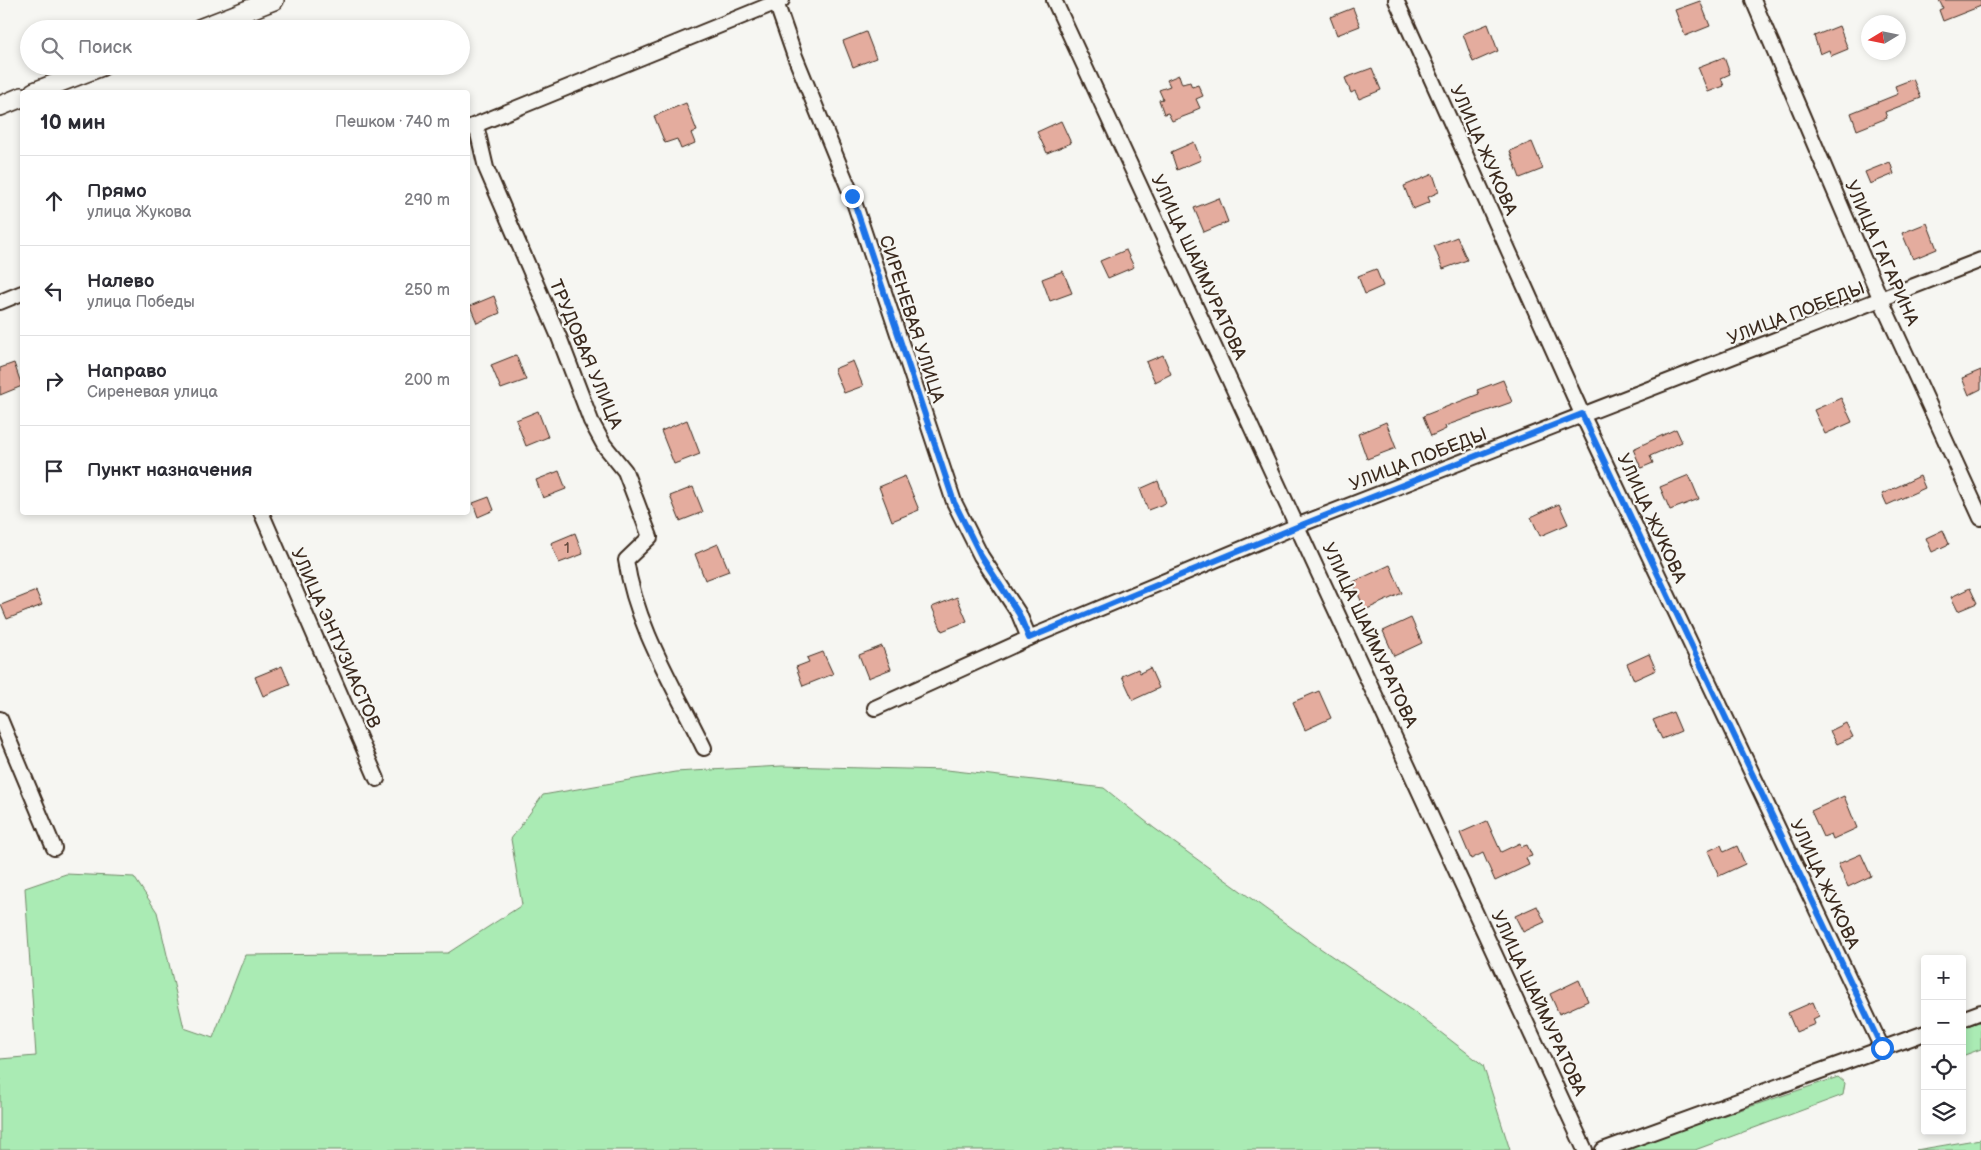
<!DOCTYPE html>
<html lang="ru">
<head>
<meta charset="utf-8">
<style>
	:root { --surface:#fff; --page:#f2f2f3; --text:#2b2b33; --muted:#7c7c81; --line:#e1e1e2 }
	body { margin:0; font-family:"Balsamiq Sans",sans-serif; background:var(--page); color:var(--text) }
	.controls { position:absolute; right:15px; bottom:15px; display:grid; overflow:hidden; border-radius:5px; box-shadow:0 2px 8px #0003 }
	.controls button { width:45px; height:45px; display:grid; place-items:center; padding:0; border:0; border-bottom:1px solid var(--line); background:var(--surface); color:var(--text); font:25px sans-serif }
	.compass { position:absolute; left:1861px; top:15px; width:45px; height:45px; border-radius:50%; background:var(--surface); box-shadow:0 2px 8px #0003; rotate:260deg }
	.stop { position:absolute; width:15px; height:15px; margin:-11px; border:4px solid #1a73e8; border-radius:50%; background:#fff }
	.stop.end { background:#1a73e8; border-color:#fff; box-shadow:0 1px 5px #0008 }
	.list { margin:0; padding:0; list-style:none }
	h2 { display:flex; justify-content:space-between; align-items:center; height:65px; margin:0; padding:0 20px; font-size:21px }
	h2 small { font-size:16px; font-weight:400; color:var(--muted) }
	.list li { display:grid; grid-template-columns:32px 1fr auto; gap:15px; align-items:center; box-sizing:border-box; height:90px; padding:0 20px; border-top:1px solid var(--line) }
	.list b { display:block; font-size:19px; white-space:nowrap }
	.list p { margin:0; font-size:16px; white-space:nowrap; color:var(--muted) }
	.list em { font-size:16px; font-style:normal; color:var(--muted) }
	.icon { flex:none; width:28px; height:28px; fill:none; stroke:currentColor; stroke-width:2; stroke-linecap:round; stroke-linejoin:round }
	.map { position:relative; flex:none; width:1981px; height:1150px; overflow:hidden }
	.search { position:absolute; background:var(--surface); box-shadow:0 2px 8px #0003; left:20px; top:20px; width:450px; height:55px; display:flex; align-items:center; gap:12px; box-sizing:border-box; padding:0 18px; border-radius:28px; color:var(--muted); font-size:19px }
	.panel { position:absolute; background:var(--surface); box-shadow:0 2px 8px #0003; left:20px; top:90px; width:450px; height:425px; border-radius:5px }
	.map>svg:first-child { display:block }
	.green { fill:#aaebb4; stroke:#728a69 }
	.building { fill:#e4ac9e; stroke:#3b2a1e }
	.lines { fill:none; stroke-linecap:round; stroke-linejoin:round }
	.minor-casing { stroke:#3b2a1e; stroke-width:18 }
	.secondary-casing { stroke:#3b2a1e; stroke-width:22 }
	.minor { stroke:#f6f6f2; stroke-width:14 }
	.secondary { stroke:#f6f6f2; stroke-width:19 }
	.route { stroke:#1a73e8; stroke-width:6 }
	.labels { text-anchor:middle; stroke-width:4.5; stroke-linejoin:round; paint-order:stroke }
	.number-label { font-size:15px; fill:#654a3e }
	.street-label { font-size:18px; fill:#3b2a1e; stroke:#f6f6f2 }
</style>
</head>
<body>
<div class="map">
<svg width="1981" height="1150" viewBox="0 0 1981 1150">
	<rect width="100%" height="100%" fill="#f6f6f2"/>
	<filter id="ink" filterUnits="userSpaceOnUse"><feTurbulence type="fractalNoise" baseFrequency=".02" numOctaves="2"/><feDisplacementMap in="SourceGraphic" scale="10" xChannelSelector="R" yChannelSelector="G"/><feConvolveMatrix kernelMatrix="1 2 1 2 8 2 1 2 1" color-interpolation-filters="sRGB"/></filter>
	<g filter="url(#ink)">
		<g class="green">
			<polygon points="782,766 947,770 1104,788 1154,828 1314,944 1414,1012 1483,1065 1510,1150 0,1150 0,1059 36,1056 25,888 66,874 134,877 157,912 184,1028 213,1038 245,955 448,953 522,905 511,839 543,795 675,772"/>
			<polygon points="1981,1021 1981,1049 1962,1056 1962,1028"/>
			<polygon points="1838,1077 1845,1083 1843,1095 1695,1150 1621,1150"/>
			<polygon points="1981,1139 1981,1150 1916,1150 1975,1140"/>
		</g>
		<g class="building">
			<polygon points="1939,0 1981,0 1981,6 1943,21 1939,10 1943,8"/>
			<polygon points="1700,1 1710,26 1685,36 1675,10"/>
			<polygon points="1353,8 1360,26 1337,35 1330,17"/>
			<polygon points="1488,24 1498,51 1473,62 1463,34"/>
			<polygon points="1839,26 1848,49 1831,56 1829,50 1820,54 1814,36"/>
			<polygon points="866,32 876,58 853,67 843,41"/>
			<polygon points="1724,57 1730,74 1721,78 1724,86 1708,92 1698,67"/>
			<polygon points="1372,68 1381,90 1359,99 1355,91 1351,93 1345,78"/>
			<polygon points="1179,75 1182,84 1190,82 1192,87 1198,85 1203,96 1196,99 1200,108 1193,111 1193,113 1172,121 1168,113 1164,114 1159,100 1163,99 1159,90 1170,86 1167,80"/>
			<polygon points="1913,79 1921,98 1885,112 1887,118 1857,130 1851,113 1898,94 1895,86"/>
			<polygon points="686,103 697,131 691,133 695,143 681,149 677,139 665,143 654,116"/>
			<polygon points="1061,121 1071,143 1047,153 1037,132"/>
			<polygon points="1194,142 1201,160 1177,170 1171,152"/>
			<polygon points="1532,142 1543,169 1520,178 1510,151"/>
			<polygon points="1890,162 1894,174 1870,184 1865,172"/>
			<polygon points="1433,174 1439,192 1428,197 1430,202 1413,209 1404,186"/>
			<polygon points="1219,198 1228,222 1204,232 1194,208"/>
			<polygon points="1927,223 1937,249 1913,259 1902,233"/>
			<polygon points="1457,237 1467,260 1443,269 1434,246"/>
			<polygon points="1126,250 1134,267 1108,278 1100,261"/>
			<polygon points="1376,269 1383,286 1365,294 1358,276"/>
			<polygon points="1063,271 1072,293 1050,301 1042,279"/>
			<polygon points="494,296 500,313 477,323 470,306"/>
			<polygon points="516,355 526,380 501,389 491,365"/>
			<polygon points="1163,355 1171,374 1155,382 1146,362"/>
			<polygon points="853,361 863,386 844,393 834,369"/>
			<polygon points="14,363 22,386 0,395 0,368"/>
			<polygon points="1981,370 1981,389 1969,395 1962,378"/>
			<polygon points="1503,380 1512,402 1445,426 1446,429 1431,436 1423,416 1479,394 1477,390"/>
			<polygon points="1841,398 1852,422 1825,434 1814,410"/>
			<polygon points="538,411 548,437 526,446 516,420"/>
			<polygon points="687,420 700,454 674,464 661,431"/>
			<polygon points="1386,422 1396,448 1367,459 1358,434"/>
			<polygon points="1676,429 1682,442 1650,456 1653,463 1641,468 1633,449"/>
			<polygon points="559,471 566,489 543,498 536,480"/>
			<polygon points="1689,475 1699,499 1670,510 1660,487"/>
			<polygon points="905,476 919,510 892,521 879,487"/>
			<polygon points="1920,476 1925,488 1887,505 1882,494"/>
			<polygon points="1158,481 1166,503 1148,510 1140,489"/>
			<polygon points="693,487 703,512 680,521 670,496"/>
			<polygon points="489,497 494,510 478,517 473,503"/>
			<polygon points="1559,504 1568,524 1540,536 1531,517"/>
			<polygon points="1943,530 1949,544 1932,552 1926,538"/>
			<polygon points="575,533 583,554 559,563 551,543"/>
			<polygon points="718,544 729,571 705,580 695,554"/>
			<polygon points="1390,565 1402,593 1365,610 1353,582"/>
			<polygon points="1970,588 1977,603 1958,611 1951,597"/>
			<polygon points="36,591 42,605 7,619 1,605"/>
			<polygon points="957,597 967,621 942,631 932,607"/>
			<polygon points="1411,618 1422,643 1394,656 1383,631"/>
			<polygon points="882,646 891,669 868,678 859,655"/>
			<polygon points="823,652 833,674 803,686 796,667 809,662 807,658"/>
			<polygon points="1649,654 1656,670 1634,680 1627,664"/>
			<polygon points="282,666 290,685 263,696 255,677"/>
			<polygon points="1150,668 1159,688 1133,700 1122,676 1138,669 1140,673"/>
			<polygon points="1319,691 1331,718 1305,730 1293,702"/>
			<polygon points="1673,712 1681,731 1662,739 1653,720"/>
			<polygon points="1846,723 1853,737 1837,744 1830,731"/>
			<polygon points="1844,796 1857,828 1833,839 1831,834 1823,837 1811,811"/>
			<polygon points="1487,821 1501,852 1520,843 1521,847 1527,845 1532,856 1526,858 1529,865 1495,881 1483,853 1471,859 1460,833"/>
			<polygon points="1721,845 1724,852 1737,846 1745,864 1719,876 1708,851"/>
			<polygon points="1861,854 1871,876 1848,887 1838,864"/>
			<polygon points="1537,906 1545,922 1523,932 1515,916"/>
			<polygon points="1579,980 1588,1001 1559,1014 1550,994"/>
			<polygon points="1813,1002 1819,1016 1813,1019 1815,1024 1796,1032 1788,1013"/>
		</g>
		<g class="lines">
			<g class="minor-casing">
				<g id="minor">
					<polyline points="1054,0 1585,1150"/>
					<polyline points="1396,0 1582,414 1882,1048"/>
					<polyline points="1753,0 1881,300 1981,518"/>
					<polyline points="776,2 794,54 852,196 954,502 981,556 1019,614 1029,638"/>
					<path d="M476,125L486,168L559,337L591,421L604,445L625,471L650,537L626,560C636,627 675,688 704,748"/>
					<polyline points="468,128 782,0"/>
					<polyline points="0,302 22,293"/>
					<polyline points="261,512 377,779"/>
					<polyline points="875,708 1036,635 1299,525 1981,260"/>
					<polyline points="0,719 54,848"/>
					<polyline points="1962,1019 1981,1012"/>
					<polyline points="1603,1150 1925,1033"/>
				</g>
			</g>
			<g class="secondary-casing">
				<g id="secondary">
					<polyline points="199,29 274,0"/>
					<polyline points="34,92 102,66"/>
					<polyline points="0,106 22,97"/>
				</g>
			</g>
			<use href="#minor" class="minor"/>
			<use href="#secondary" class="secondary"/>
		</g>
	</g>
	<g class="lines" filter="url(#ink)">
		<polyline class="route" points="852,196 954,502 981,556 1019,614 1029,638 1299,526 1582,414 1882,1048"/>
	</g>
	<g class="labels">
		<g class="number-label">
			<text x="567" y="553">1</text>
		</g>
		<g class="street-label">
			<text transform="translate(1484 150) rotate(66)" y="6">УЛИЦА ЖУКОВА</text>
			<text transform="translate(1882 253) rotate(66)" y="6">УЛИЦА ГАГАРИНА</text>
			<text transform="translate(1199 267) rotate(65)" y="6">УЛИЦА ШАЙМУРАТОВА</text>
			<text transform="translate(1796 313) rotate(-21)" y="6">УЛИЦА ПОБЕДЫ</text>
			<text transform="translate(912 319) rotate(72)" y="6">СИРЕНЕВАЯ УЛИЦА</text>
			<text transform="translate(586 354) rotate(67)" y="6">ТРУДОВАЯ УЛИЦА</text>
			<text transform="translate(1418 459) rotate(-21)" y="6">УЛИЦА ПОБЕДЫ</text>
			<text transform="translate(1652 518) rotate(65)" y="6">УЛИЦА ЖУКОВА</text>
			<text transform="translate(1370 635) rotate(65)" y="6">УЛИЦА ШАЙМУРАТОВА</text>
			<text transform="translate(336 638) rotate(66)" y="6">УЛИЦА ЭНТУЗИАСТОВ</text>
			<text transform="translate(1825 884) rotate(65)" y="6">УЛИЦА ЖУКОВА</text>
			<text transform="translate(1539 1003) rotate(65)" y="6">УЛИЦА ШАЙМУРАТОВА</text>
		</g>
	</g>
</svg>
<div class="controls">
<button>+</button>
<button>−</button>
<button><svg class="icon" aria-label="locate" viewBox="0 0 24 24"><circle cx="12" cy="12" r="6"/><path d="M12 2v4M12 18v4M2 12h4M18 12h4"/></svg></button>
<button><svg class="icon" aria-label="layers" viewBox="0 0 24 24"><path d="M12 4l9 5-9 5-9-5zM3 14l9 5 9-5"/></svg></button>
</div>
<svg class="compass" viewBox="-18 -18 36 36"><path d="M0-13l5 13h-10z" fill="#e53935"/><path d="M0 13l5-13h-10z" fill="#7c7c81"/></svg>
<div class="stop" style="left:1882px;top:1048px"></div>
<div class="stop end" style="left:852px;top:196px"></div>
<div class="search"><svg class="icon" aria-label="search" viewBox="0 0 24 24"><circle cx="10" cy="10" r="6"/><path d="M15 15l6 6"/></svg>Поиск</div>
<section class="panel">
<h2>10 мин<small>Пешком · 740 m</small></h2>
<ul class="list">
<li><svg class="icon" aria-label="ahead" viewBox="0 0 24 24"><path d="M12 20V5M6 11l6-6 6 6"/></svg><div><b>Прямо</b><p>улица Жукова</p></div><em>290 m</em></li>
<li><svg class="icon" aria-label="left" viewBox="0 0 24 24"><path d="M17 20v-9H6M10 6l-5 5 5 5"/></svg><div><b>Налево</b><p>улица Победы</p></div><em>250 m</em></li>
<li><svg class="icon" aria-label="right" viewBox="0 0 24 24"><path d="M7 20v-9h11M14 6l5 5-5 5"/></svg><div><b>Направо</b><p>Сиреневая улица</p></div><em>200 m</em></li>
<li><svg class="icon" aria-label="arrive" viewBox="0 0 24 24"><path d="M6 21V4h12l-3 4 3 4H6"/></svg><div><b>Пункт назначения</b></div></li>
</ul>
</section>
</div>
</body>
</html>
